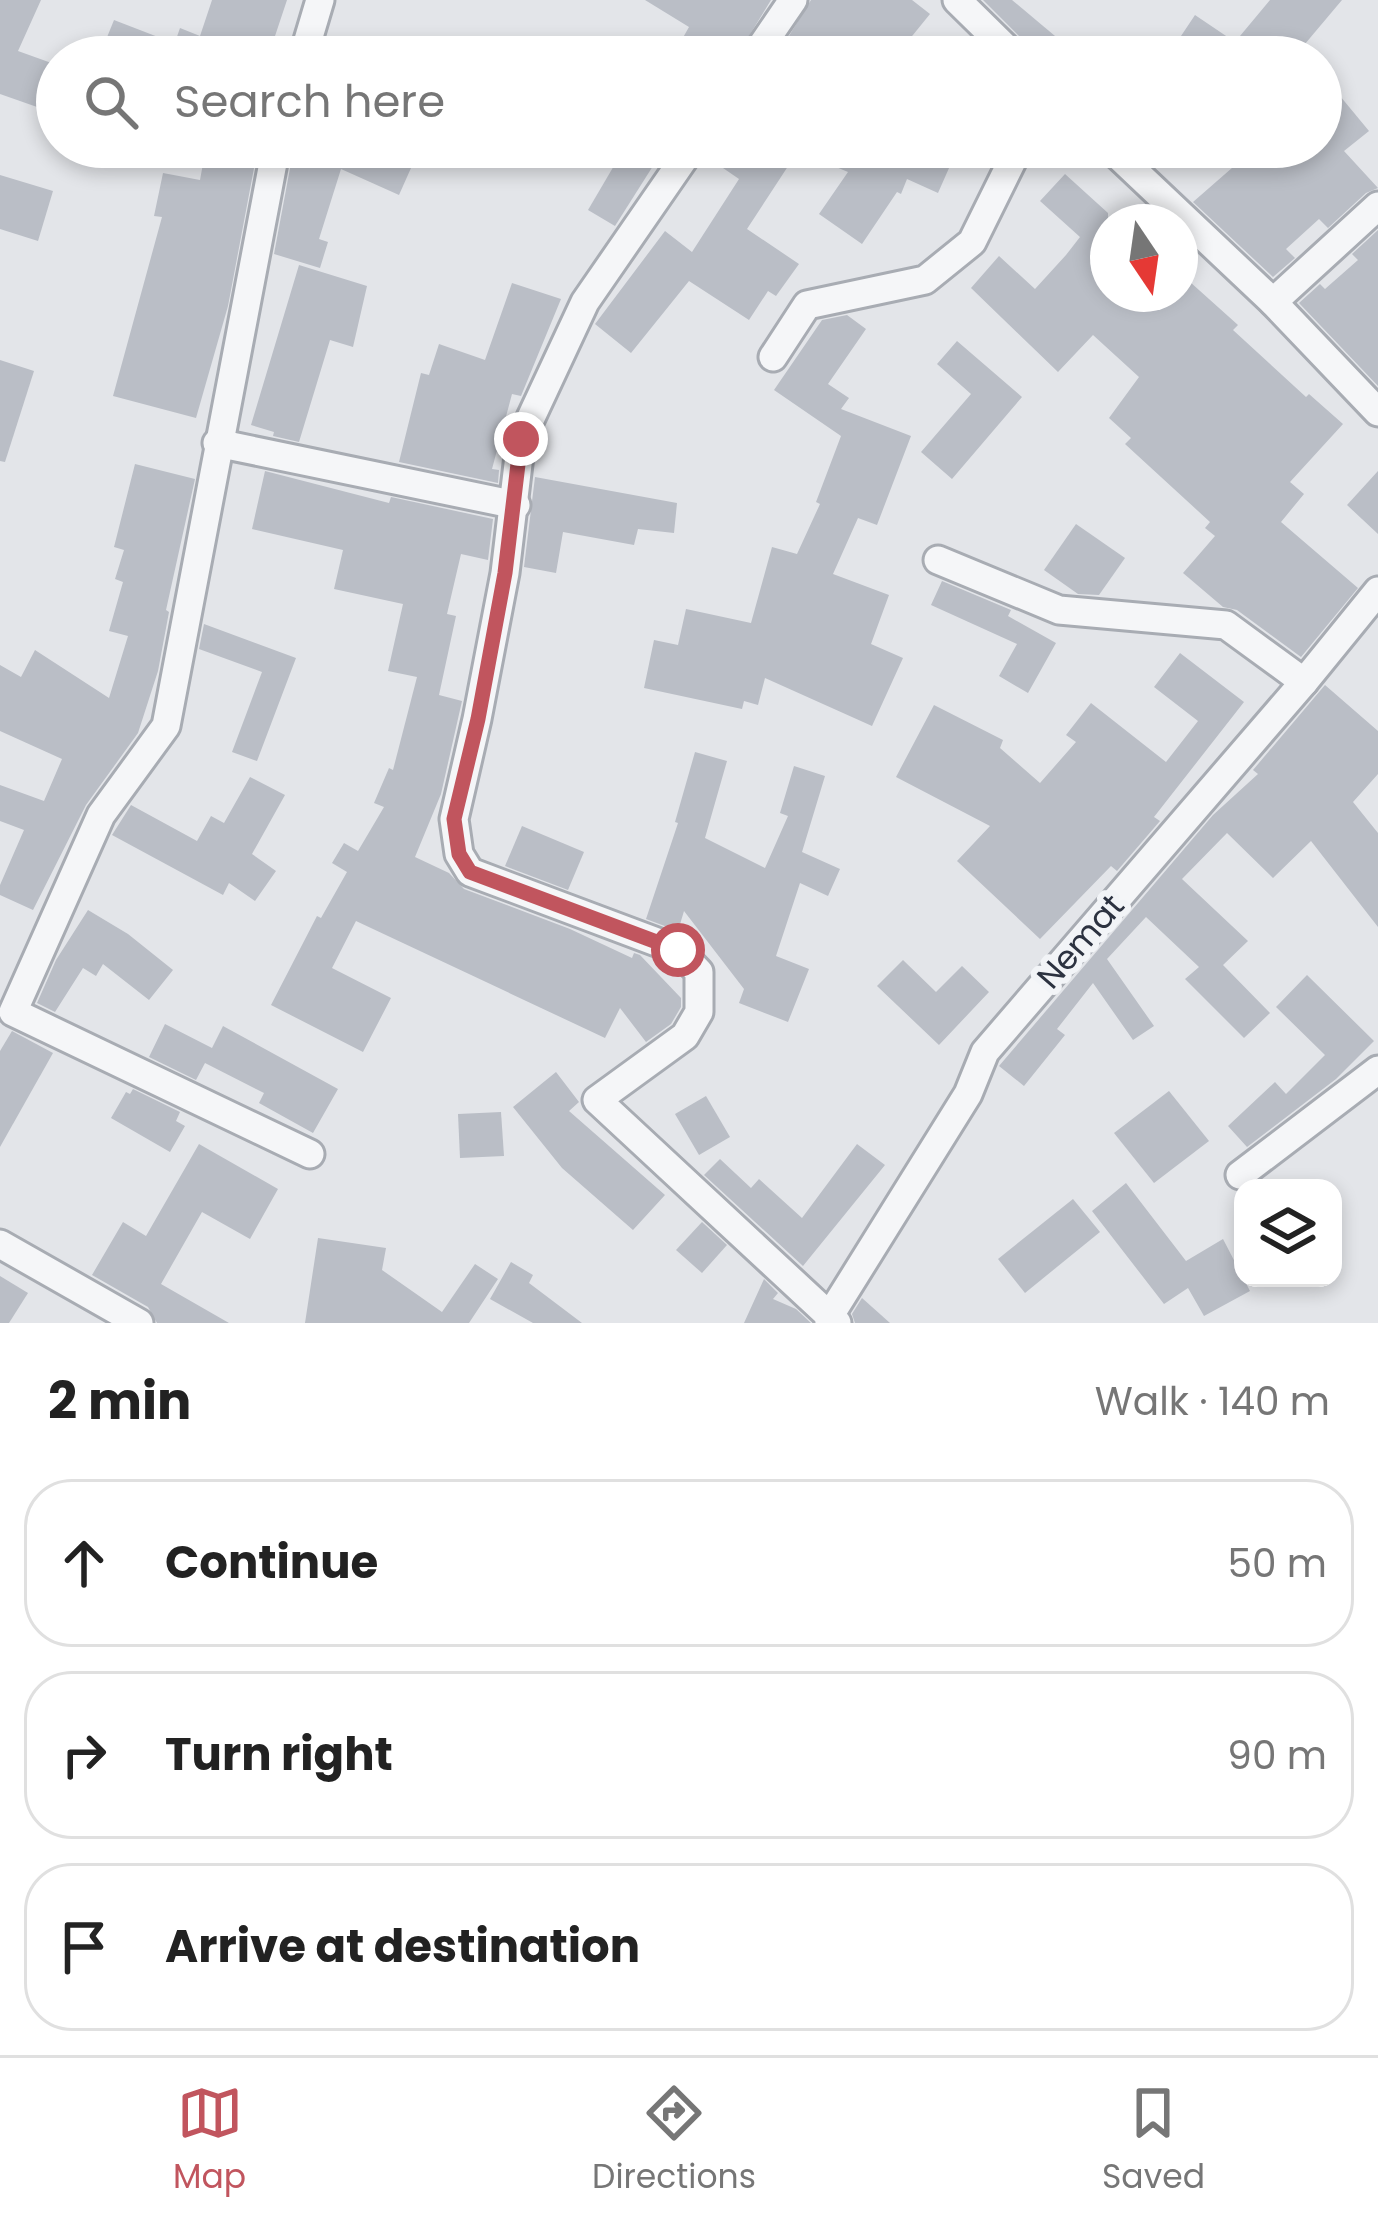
<!DOCTYPE html>
<html lang="en">
<head>
<meta charset="utf-8">
<style>
	:root { --surface:#fff; --page:#f6f6f6; --text:#222; --muted:#767676; --line:#e0e0e0; --accent:#c1555e }
	body { margin:0; font-family:Poppins,sans-serif; background:var(--page); color:var(--text) }
	.controls { position:absolute; right:36px; bottom:36px; display:grid; overflow:hidden; border-radius:24px; box-shadow:0 6px 18px #0003 }
	.controls button { width:108px; height:108px; display:grid; place-items:center; padding:0; border:0; border-bottom:3px solid var(--line); background:var(--surface); color:var(--text); font:60px sans-serif }
	.compass { position:absolute; left:1090px; top:204px; width:108px; height:108px; border-radius:50%; background:var(--surface); box-shadow:0 6px 18px #0003; rotate:167deg }
	.stop { position:absolute; width:36px; height:36px; margin:-27px; border:9px solid #c1555e; border-radius:50%; background:#fff }
	.stop.end { background:#c1555e; border-color:#fff; box-shadow:0 3px 12px #0008 }
	.list { margin:0; padding:0; list-style:none }
	h2 { display:flex; justify-content:space-between; align-items:center; height:156px; margin:0; padding:0 48px; font-size:51px }
	h2 small { font-size:39px; font-weight:400; color:var(--muted) }
	.list li { display:grid; grid-template-columns:78px 1fr auto; gap:36px; align-items:center; box-sizing:border-box; height:168px; margin:0 24px 24px; padding:0 24px; border:3px solid var(--line); border-radius:48px }
	.list b { display:block; font-size:45px; white-space:nowrap }
	.list em { font-size:39px; font-style:normal; color:var(--muted) }
	.icon { flex:none; width:66px; height:66px; fill:none; stroke:currentColor; stroke-width:2; stroke-linecap:round; stroke-linejoin:round }
	.map { position:relative; flex:none; width:1378px; height:1323px; overflow:hidden }
	.search { position:absolute; background:var(--surface); box-shadow:0 6px 18px #0003; left:36px; right:36px; top:36px; height:132px; display:flex; align-items:center; gap:30px; box-sizing:border-box; padding:0 42px; border-radius:66px; color:var(--muted); font-size:45px }
	.sheet { height:732px; background:var(--surface) }
	nav { display:flex; justify-content:space-around; align-items:center; box-sizing:border-box; height:168px; border-top:3px solid var(--line); background:var(--surface); font-size:33px; color:var(--muted) }
	nav a { display:grid; justify-items:center; gap:6px }
	nav .on { color:var(--accent) }
	.map>svg:first-child { display:block }
	.building { fill:#babec6 }
	.lines { fill:none; stroke-linecap:round; stroke-linejoin:round }
	.minor-casing { stroke:#a8acb3; stroke-width:33 }
	.minor { stroke:#f5f6f8; stroke-width:27 }
	.route { stroke:#c1555e; stroke-width:15 }
	.labels { text-anchor:middle; stroke-width:12; stroke-linejoin:round; paint-order:stroke }
	.street-label { font-size:33px; fill:#2c3240; stroke:#f2f4f7 }
</style>
</head>
<body>
<div class="map">
<svg width="1378" height="1323" viewBox="0 0 1378 1323">
	<rect width="100%" height="100%" fill="#e3e5e9"/>
	<g class="building">
		<polygon points="0,0 41,0 18,51 57,65 57,114 0,94"/>
		<polygon points="212,0 287,0 268,57 188,57 172,51 180,28 200,36"/>
		<polygon points="645,0 771,0 736,57 672,57 689,27"/>
		<polygon points="811,0 912,0 930,14 895,57 776,57"/>
		<polygon points="983,0 1012,0 1080,57 1040,57"/>
		<polygon points="1270,0 1342,0 1294,57 1193,57 1175,45 1195,15 1235,42"/>
		<polygon points="114,20 158,37 149,57 99,57"/>
		<polygon points="1321,73 1369,131 1344,151 1378,188 1366,193 1328,228 1319,219 1286,249 1295,258 1273,277 1193,202 1256,147 1321,147"/>
		<polygon points="206,147 258,147 228,306 196,418 113,396 162,217 154,216 163,173 200,180"/>
		<polygon points="294,147 344,159 342,167 351,147 365,147 411,168 399,195 341,169 319,239 328,242 320,268 274,254"/>
		<polygon points="625,147 665,147 615,226 588,210"/>
		<polygon points="710,147 895,147 914,155 917,147 926,147 953,159 938,193 907,179 901,194 897,192 862,244 819,214 848,172 798,151 747,229 799,264 776,296 768,291 749,320 689,281 631,353 595,324 665,231 692,252 739,179 707,157"/>
		<polygon points="1065,174 1108,213 1108,294 1180,294 1180,273 1238,325 1233,330 1306,397 1309,394 1343,424 1290,482 1304,494 1281,522 1358,588 1301,657 1237,610 1223,607 1183,573 1215,536 1205,528 1210,522 1125,444 1131,438 1109,418 1139,377 1093,335 1058,372 971,288 999,256 1035,289 1066,255 1080,237 1040,201"/>
		<polygon points="0,175 53,191 38,241 0,229"/>
		<polygon points="1378,230 1378,386 1299,303 1320,284 1325,289 1358,260 1352,254"/>
		<polygon points="299,265 367,286 353,347 330,340 299,442 273,436 274,432 251,425"/>
		<polygon points="512,283 561,299 521,396 512,394 492,469 499,470 498,483 399,462 421,373 429,375 439,344 485,360"/>
		<polygon points="847,315 866,329 828,384 849,398 841,409 911,436 877,525 858,518 833,574 889,595 871,644 903,658 872,726 765,678 758,705 744,701 742,709 644,688 654,640 678,645 686,609 751,623 772,547 797,554 820,504 816,502 841,436 774,390 822,320"/>
		<polygon points="957,341 1022,397 952,479 921,452 971,394 937,364"/>
		<polygon points="0,360 34,371 5,462 0,461"/>
		<polygon points="135,464 195,479 166,610 169,612 158,671 138,733 86,805 33,910 0,895 0,885 24,830 0,821 0,785 44,801 62,759 0,731 0,665 21,677 35,650 109,698 128,636 109,631 123,582 115,579 124,550 114,547"/>
		<polygon points="265,471 389,503 391,497 493,519 488,560 461,554 447,614 456,616 439,695 462,701 441,794 415,857 449,873 464,889 570,929 632,958 634,953 640,955 681,998 681,1007 671,1024 646,1042 620,1008 605,1038 356,921 332,968 391,998 363,1052 271,1005 317,916 321,918 347,872 332,863 344,843 358,851 384,807 374,803 389,768 393,770 417,677 388,671 403,604 334,589 343,550 252,529"/>
		<polygon points="1378,471 1378,534 1347,505"/>
		<polygon points="535,477 677,503 674,533 638,529 634,545 563,532 556,573 524,567"/>
		<polygon points="1076,524 1125,558 1099,595 1078,594 1044,570"/>
		<polygon points="942,581 1011,610 1008,616 1056,643 1028,693 999,676 1017,644 931,605"/>
		<polygon points="204,624 296,658 257,761 232,752 262,672 199,649"/>
		<polygon points="1180,653 1244,702 1154,817 1160,821 1117,871 1111,866 1040,939 957,861 990,826 896,777 934,705 1003,740 1000,748 1040,783 1076,742 1066,735 1091,703 1166,762 1198,721 1154,687"/>
		<polygon points="1325,685 1378,731 1378,774 1353,802 1378,833 1378,927 1311,841 1273,878 1227,833 1182,879 1248,941 1223,965 1270,1013 1244,1038 1185,979 1199,967 1146,917 1107,959 1154,1026 1133,1040 1093,983 1057,1029 1065,1035 1024,1086 999,1066 1213,815 1258,774 1253,770"/>
		<polygon points="695,752 727,761 705,838 765,868 788,816 780,813 794,766 825,776 802,852 840,869 828,896 800,883 776,956 809,969 788,1022 739,1003 744,989 684,911 678,931 646,919 678,823 675,822"/>
		<polygon points="250,777 285,795 252,854 276,871 255,901 229,883 223,895 112,835 131,805 197,841 211,816 224,823"/>
		<polygon points="522,826 584,852 568,890 505,866"/>
		<polygon points="88,910 128,934 173,970 149,1000 103,964 96,976 83,968 55,1012 37,1003 56,960"/>
		<polygon points="903,960 936,992 962,966 989,992 939,1045 877,986"/>
		<polygon points="1307,975 1374,1041 1336,1079 1247,1147 1228,1126 1275,1082 1286,1094 1325,1055 1276,1007"/>
		<polygon points="165,1024 212,1048 223,1026 338,1089 313,1133 259,1103 264,1093 205,1063 196,1080 149,1057"/>
		<polygon points="12,1031 53,1053 0,1147 0,1051"/>
		<polygon points="556,1072 579,1102 569,1111 665,1195 633,1230 562,1168 513,1107"/>
		<polygon points="133,1089 180,1112 176,1121 185,1126 170,1152 111,1118 126,1092 130,1094"/>
		<polygon points="1169,1091 1209,1141 1154,1183 1114,1133"/>
		<polygon points="706,1096 730,1137 699,1155 675,1114"/>
		<polygon points="501,1112 504,1156 460,1158 458,1114"/>
		<polygon points="199,1144 278,1189 250,1239 202,1212 161,1284 229,1323 157,1323 148,1307 92,1275 123,1222 146,1236"/>
		<polygon points="857,1144 885,1165 803,1266 704,1175 720,1159 751,1188 759,1179 802,1218"/>
		<polygon points="1126,1183 1186,1261 1223,1239 1250,1291 1204,1316 1188,1288 1164,1304 1092,1211"/>
		<polygon points="1073,1199 1100,1232 1025,1293 998,1259"/>
		<polygon points="702,1222 727,1245 702,1273 676,1250"/>
		<polygon points="318,1238 386,1248 382,1270 442,1312 475,1264 498,1279 469,1323 305,1323"/>
		<polygon points="511,1262 533,1275 529,1283 582,1323 533,1323 490,1299"/>
		<polygon points="0,1276 28,1293 9,1323 0,1323"/>
		<polygon points="764,1279 778,1293 773,1299 796,1309 811,1323 744,1323"/>
		<polygon points="862,1298 890,1323 855,1323 852,1314"/>
	</g>
	<g class="lines">
		<g class="minor-casing">
			<g id="minor">
				<polyline points="957,0 1015,57"/>
				<polyline points="303,57 320,0"/>
				<polyline points="754,57 793,0"/>
				<polyline points="276,147 166,726 101,815 13,1012 310,1154"/>
				<polyline points="692,147 585,302 521,439 505,573 477,719 454,819 459,854 470,872 678,950 699,972 699,1012 685,1036 597,1100 837,1323"/>
				<polyline points="1109,147 1273,302 1378,412"/>
				<polyline points="1273,302 1378,206"/>
				<polyline points="773,357 807,305 925,280 972,242 1019,147"/>
				<polyline points="217,443 516,505"/>
				<polyline points="938,560 1059,610 1226,625 1304,682"/>
				<polyline points="1240,1175 1378,1070"/>
				<polyline points="0,1244 139,1323"/>
				<polyline points="829,1323 829,1317 968,1094 985,1052 1304,682 1378,591"/>
			</g>
		</g>
		<use href="#minor" class="minor"/>
	</g>
	<g class="lines">
		<polyline class="route" points="521,439 505,573 478,719 454,819 459,854 470,872 678,950"/>
	</g>
	<g class="labels">
		<g class="street-label">
			<text transform="translate(1080 941) rotate(-49)" y="12">Nemat</text>
		</g>
	</g>
</svg>
<div class="controls">
<button><svg class="icon" aria-label="layers" viewBox="0 0 24 24"><path d="M12 4l9 5-9 5-9-5zM3 14l9 5 9-5"/></svg></button>
</div>
<svg class="compass" viewBox="-18 -18 36 36"><path d="M0-13l5 13h-10z" fill="#e53935"/><path d="M0 13l5-13h-10z" fill="#767676"/></svg>
<div class="stop" style="left:678px;top:950px"></div>
<div class="stop end" style="left:521px;top:439px"></div>
<div class="search"><svg class="icon" aria-label="search" viewBox="0 0 24 24"><circle cx="10" cy="10" r="6"/><path d="M15 15l6 6"/></svg>Search here</div>
</div>
<section class="sheet">
<h2>2 min<small>Walk · 140 m</small></h2>
<ul class="list">
<li><svg class="icon" aria-label="ahead" viewBox="0 0 24 24"><path d="M12 20V5M6 11l6-6 6 6"/></svg><div><b>Continue</b></div><em>50 m</em></li>
<li><svg class="icon" aria-label="right" viewBox="0 0 24 24"><path d="M7 20v-9h11M14 6l5 5-5 5"/></svg><div><b>Turn right</b></div><em>90 m</em></li>
<li><svg class="icon" aria-label="arrive" viewBox="0 0 24 24"><path d="M6 21V4h12l-3 4 3 4H6"/></svg><div><b>Arrive at destination</b></div></li>
</ul>
</section>
<nav>
<a class="on"><svg class="icon" aria-label="map" viewBox="0 0 24 24"><path d="M3 6l6-2 6 2 6-2v14l-6 2-6-2-6 2zM9 4v14M15 6v14"/></svg>Map</a>
<a><svg class="icon" aria-label="directions" viewBox="0 0 24 24"><path d="M12 3l9 9-9 9-9-9zM9 14v-3h6M13 9l2 2-2 2"/></svg>Directions</a>
<a><svg class="icon" aria-label="saved" viewBox="0 0 24 24"><path d="M7 4h10v16l-5-4-5 4z"/></svg>Saved</a>
</nav>
</body>
</html>
